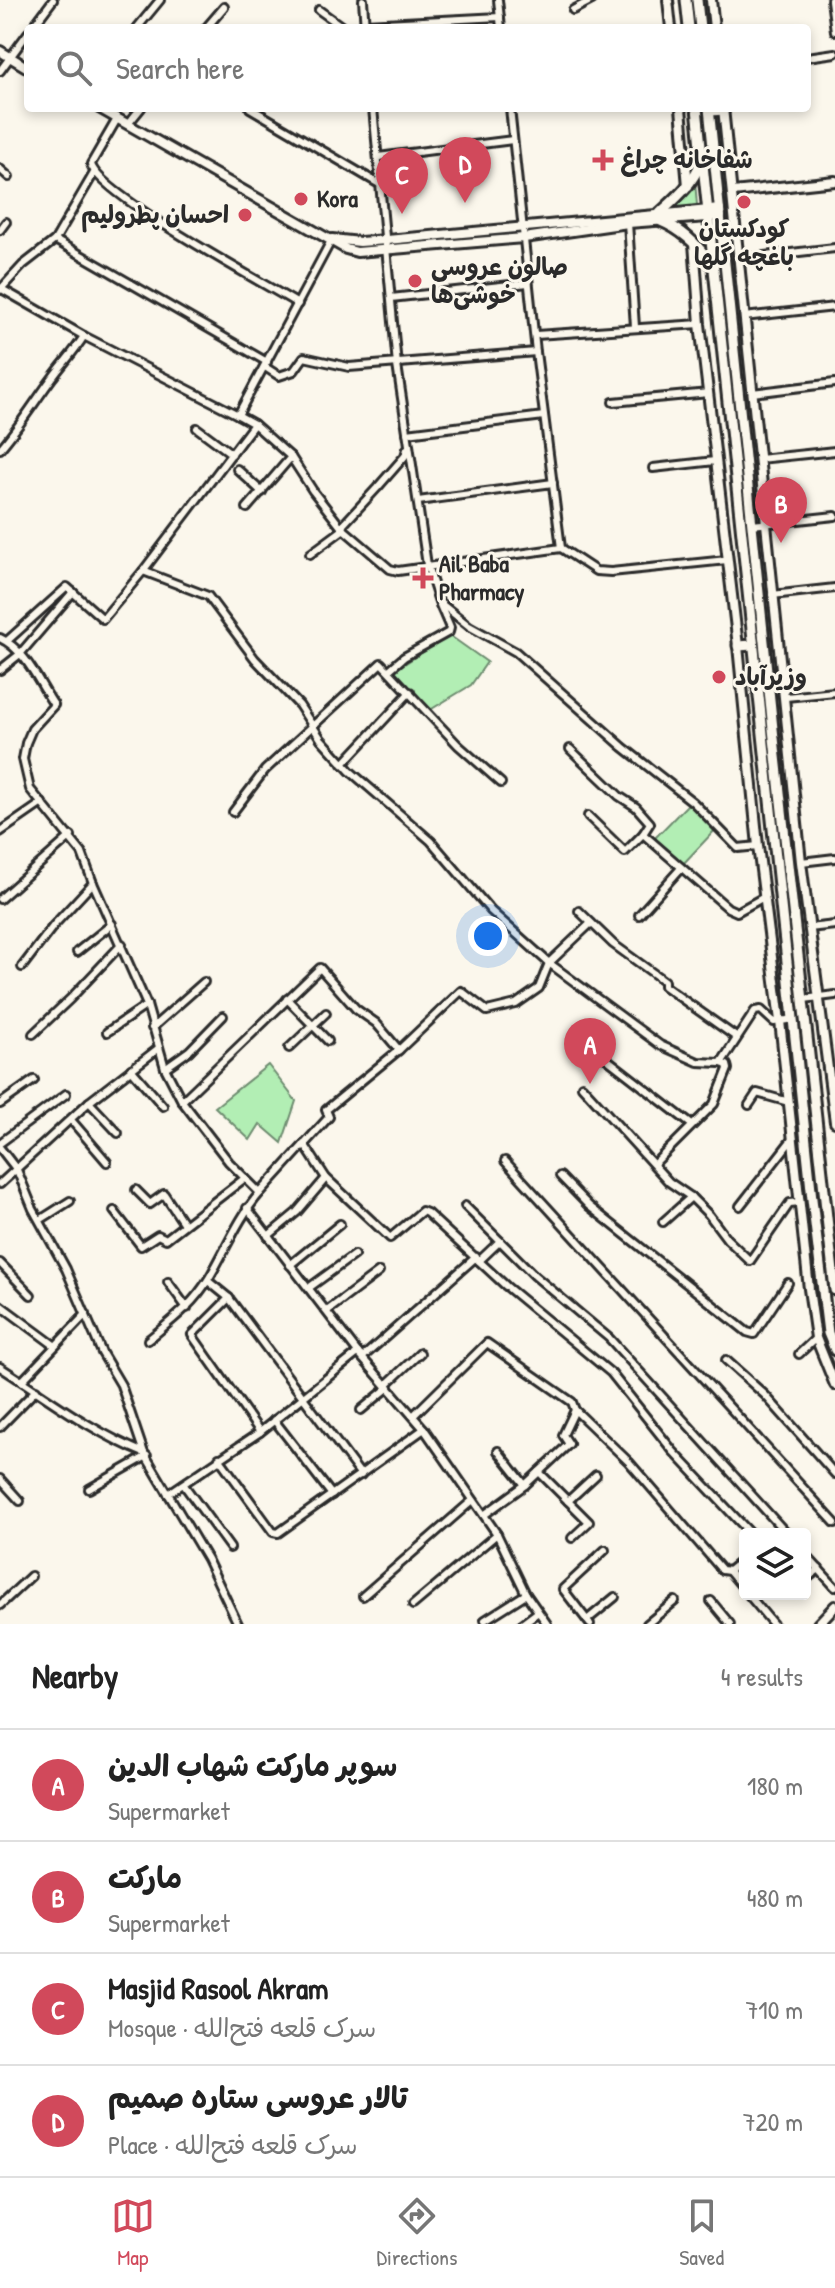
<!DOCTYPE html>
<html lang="en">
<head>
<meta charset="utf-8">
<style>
	:root { --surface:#fff; --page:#f2f2f2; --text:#222; --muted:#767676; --line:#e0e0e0; --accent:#d1495b }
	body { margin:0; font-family:"Patrick Hand","Playpen Sans Arabic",sans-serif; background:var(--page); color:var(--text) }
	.controls { position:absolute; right:24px; bottom:24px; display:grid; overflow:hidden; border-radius:8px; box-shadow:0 4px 12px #0003 }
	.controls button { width:72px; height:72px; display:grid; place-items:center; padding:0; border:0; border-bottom:2px solid var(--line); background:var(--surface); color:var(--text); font:40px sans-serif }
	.you { position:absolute; left:488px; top:936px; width:28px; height:28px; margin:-20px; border:6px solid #fff; border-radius:50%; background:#1a73e8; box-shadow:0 0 0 12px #1a73e833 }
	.badge { display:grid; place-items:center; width:52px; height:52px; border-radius:50%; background:var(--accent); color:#fff; font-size:26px; font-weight:700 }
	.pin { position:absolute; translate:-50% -66px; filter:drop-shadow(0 2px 4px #0008) }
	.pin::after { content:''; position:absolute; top:42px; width:28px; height:24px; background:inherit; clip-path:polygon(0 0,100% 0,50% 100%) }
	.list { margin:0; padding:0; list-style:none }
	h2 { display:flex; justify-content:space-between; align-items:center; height:104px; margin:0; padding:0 32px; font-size:34px }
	h2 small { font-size:26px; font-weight:400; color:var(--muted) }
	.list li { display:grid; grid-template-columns:52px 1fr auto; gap:24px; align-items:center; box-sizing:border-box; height:112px; padding:0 32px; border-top:2px solid var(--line) }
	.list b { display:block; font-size:30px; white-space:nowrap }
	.list p { margin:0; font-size:26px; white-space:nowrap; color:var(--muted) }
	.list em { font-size:26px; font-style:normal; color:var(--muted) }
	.icon { flex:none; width:44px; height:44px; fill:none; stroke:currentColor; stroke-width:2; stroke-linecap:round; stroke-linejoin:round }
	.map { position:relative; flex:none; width:835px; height:1624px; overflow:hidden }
	.search { position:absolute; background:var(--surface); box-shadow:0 4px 12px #0003; left:24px; right:24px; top:24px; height:88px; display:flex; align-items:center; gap:20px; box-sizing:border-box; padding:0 28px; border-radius:8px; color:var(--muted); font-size:30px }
	.sheet { height:552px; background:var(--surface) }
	nav { display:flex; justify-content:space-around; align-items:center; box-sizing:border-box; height:112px; border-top:2px solid var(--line); background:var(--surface); font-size:22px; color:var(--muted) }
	nav a { display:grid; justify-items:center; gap:4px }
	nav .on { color:var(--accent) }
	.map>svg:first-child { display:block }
	.green { fill:#b2eeb4; stroke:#6e8c70; stroke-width:2 }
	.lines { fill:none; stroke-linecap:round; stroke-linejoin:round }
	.street-casing { stroke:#2b2b2b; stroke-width:12 }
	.secondary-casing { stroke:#2b2b2b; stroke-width:14 }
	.primary-casing { stroke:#2b2b2b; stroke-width:15 }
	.street { stroke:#fbf7ec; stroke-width:6 }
	.secondary { stroke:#fbf7ec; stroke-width:8 }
	.primary { stroke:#fbf7ec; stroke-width:9 }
	.poi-dot { fill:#d1495b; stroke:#fbf7ec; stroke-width:3 }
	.labels { text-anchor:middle; stroke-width:6; stroke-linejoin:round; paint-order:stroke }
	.poi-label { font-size:24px; font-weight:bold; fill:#2b2b2b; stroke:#fbf7ec; text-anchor:start }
</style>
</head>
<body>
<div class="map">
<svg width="835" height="1624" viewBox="0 0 835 1624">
	<rect width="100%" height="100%" fill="#fbf7ec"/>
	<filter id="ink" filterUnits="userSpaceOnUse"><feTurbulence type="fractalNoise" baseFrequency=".0125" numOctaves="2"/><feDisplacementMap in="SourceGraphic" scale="16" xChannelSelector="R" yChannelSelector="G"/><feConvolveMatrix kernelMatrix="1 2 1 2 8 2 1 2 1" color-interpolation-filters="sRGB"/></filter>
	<g filter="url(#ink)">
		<g class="green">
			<polygon points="695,181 697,205 671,210"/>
			<polygon points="449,635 487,662 471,685 430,710 392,672"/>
			<polygon points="690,802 717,828 682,865 654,839"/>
			<polygon points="268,1065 296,1101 282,1143 260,1124 250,1140 215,1107"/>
		</g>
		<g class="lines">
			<g class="street-casing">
				<g id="street">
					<polyline points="363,0 365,28"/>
					<polyline points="498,0 501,28"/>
					<polyline points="831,0 835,31"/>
					<polyline points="319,10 344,28"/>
					<polyline points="573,10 592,0"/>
					<polyline points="365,24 500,17"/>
					<polyline points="32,28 53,0"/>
					<polyline points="137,28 160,0"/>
					<polyline points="206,28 224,7"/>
					<polyline points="807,57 835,53"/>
					<polyline points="0,71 28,33"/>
					<polyline points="250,108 381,185"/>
					<polyline points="373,108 397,365 427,565 439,602 469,626 516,652 623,747 693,802 738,848 758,846"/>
					<polyline points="510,108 536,352 561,548"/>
					<path d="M117,119L91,164C98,194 264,283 298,304"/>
					<polyline points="128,124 141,108"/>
					<polyline points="378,157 513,140"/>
					<polyline points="0,169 9,177"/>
					<polyline points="628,223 635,327"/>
					<polyline points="0,230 6,222"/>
					<polyline points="55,240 267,362"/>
					<polyline points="738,259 835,248"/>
					<polyline points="0,288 84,336 238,415 332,239"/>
					<polyline points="0,290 23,265 55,240 94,173"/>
					<polyline points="391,298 528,283"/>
					<polyline points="744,317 835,307"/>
					<polyline points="536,335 700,324"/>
					<polyline points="265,367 279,376 294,371 304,357 349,367 536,352"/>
					<polyline points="752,393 835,383"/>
					<polyline points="613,402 709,393"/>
					<polyline points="254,424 291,457 313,491 341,527 390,569 398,571 561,548 596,571 611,572 727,560"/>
					<polyline points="197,428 232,454"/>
					<polyline points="407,433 544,416"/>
					<path d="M0,449C20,426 35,401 53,377C63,363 75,351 84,336"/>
					<polyline points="759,459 835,451"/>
					<polyline points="653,468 715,461"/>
					<polyline points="237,469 262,492"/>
					<polyline points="418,501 553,483"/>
					<polyline points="247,508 291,457"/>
					<polyline points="752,525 835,516"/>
					<polyline points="341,527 377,488 405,456 407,449"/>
					<polyline points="310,554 344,529"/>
					<polyline points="143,571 254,424 238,415"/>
					<polyline points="772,595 835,588"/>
					<path d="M0,638C26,650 39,683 54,705L32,729L26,743L23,759L30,789L82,853L93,883L147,1005L165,1068L182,1101L229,1162L260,1193C238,1218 226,1250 209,1278C194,1304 171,1321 148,1340"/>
					<polyline points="7,641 67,587 103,619 143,571 208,596 255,659 299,705 321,739 350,771 431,841 491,911 549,963 660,1045 698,1062 721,1063 755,1011 761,1010 774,1022 794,1019"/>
					<polyline points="0,670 20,654 73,592"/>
					<polyline points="389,670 404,657 449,632 450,628 440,605"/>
					<polyline points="786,697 835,692"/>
					<polyline points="570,749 619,796 636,807 650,823 643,834 728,908 737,912 764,897"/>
					<polyline points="343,764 410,692"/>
					<polyline points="233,812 265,770 381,663 458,745 501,783"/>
					<polyline points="588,816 625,852 643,834"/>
					<polyline points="0,832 42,803"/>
					<polyline points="801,862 835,858"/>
					<polyline points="0,899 71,836"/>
					<polyline points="579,911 613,944 664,981 664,986 736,1037"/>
					<polyline points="639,915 681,868"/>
					<polyline points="809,928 835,925"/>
					<polyline points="77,952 112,924"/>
					<polyline points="22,967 54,925 93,883"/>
					<polyline points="287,999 328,1041"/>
					<polyline points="804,999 835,995"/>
					<polyline points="152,1028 204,982"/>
					<polyline points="107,1032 147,1005"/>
					<polyline points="581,1033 598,1052 692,1125"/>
					<polyline points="33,1034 70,999 122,944"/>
					<polyline points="289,1048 326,1013"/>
					<polyline points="165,1068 189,1051 223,1016"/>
					<polyline points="131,1069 163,1106"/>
					<polyline points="582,1086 669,1182 691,1197 709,1215 727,1239 750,1261 790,1203 800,1202"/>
					<polyline points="182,1101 320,968 356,1009 376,1023 399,1050"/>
					<polyline points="89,1102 118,1133"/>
					<polyline points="0,1104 34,1080"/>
					<polyline points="749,1105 757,1093 789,1102"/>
					<polyline points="71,1120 107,1162"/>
					<polyline points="0,1143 66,1094"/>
					<polyline points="304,1144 326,1178 388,1236 390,1238 422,1211 427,1213 506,1286 611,1373 673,1451 751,1534"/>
					<polyline points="0,1148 17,1170 33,1209 66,1269 102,1353 121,1385 144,1453 207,1559 238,1624"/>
					<polyline points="505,1161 835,1523"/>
					<polyline points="654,1164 714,1104 728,1069 727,1065 721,1063"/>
					<polyline points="560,1176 589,1206 747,1332 754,1334 788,1283"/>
					<polyline points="0,1184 89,1102 159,1048"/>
					<polyline points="136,1190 150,1204 164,1194 184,1224"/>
					<polyline points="260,1193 329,1117 326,1110 399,1050 461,991 487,1011 516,1004 539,988 549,963 591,923"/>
					<polyline points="465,1206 535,1276 609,1338 787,1534"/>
					<polyline points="740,1206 793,1138"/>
					<polyline points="247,1208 358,1353 424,1429 497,1534 526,1594 547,1624"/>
					<polyline points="114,1211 141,1246 158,1235 166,1239 245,1178"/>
					<polyline points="40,1220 70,1201"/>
					<polyline points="663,1222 691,1197"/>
					<polyline points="268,1236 297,1212 326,1178"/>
					<polyline points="479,1261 500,1241"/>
					<polyline points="0,1263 31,1295"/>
					<polyline points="290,1265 340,1224"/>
					<polyline points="208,1281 229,1298 361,1475"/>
					<polyline points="168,1282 187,1308"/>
					<polyline points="310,1287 354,1255"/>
					<polyline points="229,1298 192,1335 260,1432"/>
					<polyline points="0,1305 54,1345"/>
					<polyline points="327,1311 379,1272"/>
					<polyline points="799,1354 816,1338"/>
					<polyline points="363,1357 476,1257"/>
					<polyline points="726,1360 765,1395 835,1474"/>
					<path d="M0,1367C47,1397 92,1432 144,1453"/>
					<polyline points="22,1381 86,1314"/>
					<polyline points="387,1384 420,1353"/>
					<polyline points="361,1410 389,1387"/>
					<polyline points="414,1415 487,1343 572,1402 575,1410 629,1462 722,1570 729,1571 745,1590"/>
					<polyline points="274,1420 332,1495"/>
					<polyline points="0,1427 36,1390"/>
					<polyline points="498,1451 525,1485"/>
					<polyline points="219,1458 273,1532 278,1533 424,1429"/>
					<polyline points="539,1472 589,1522 572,1538"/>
					<polyline points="0,1479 20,1501"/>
					<polyline points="184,1485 230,1548"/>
					<polyline points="89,1489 147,1456"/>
					<polyline points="168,1494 260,1432 358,1353"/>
					<polyline points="568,1501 596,1475"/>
					<polyline points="484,1515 525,1485 569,1444 563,1435 575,1410"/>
					<polyline points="805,1554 835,1587"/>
					<polyline points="729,1571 745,1558"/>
					<polyline points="805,1580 819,1569"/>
					<polyline points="748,1594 773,1624"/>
					<polyline points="363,1596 473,1500"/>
					<polyline points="711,1601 730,1624"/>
					<polyline points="0,1605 31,1576"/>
					<polyline points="413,1605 497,1534"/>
					<polyline points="485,1620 526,1594"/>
					<polyline points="587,1620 615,1597"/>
					<polyline points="522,1624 538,1612"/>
					<polyline points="590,1624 563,1589 605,1550"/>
					<polyline points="647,1624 675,1601"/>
				</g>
			</g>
			<g class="secondary-casing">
				<g id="secondary">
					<polyline points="668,0 671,28"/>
					<polyline points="711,0 714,28"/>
					<polyline points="0,51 28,68"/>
					<polyline points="99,108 346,249 357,252 524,238 628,223 721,216"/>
					<polyline points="681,108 688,186"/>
					<polyline points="723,108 801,862 835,1122"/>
					<polyline points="733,192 835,181"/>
					<polyline points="332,239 360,242 387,240 720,209"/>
					<polyline points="694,243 700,324 738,646 758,846 780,1021 809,1289 816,1338 835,1385"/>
					<polyline points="818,1624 835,1606"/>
				</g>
			</g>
			<g class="primary-casing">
				<g id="primary">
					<polyline points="686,0 689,28"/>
					<polyline points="697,0 700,28"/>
					<polyline points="697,108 812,1199 828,1333 835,1350"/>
					<polyline points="709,108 773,729 835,1290"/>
					<polyline points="710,111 724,110"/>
					<path d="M660,213C676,198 692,185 700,164"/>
					<path d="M661,221C683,230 699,246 712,265"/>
					<polyline points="738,646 753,645"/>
				</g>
			</g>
			<use href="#street" class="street"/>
			<use href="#secondary" class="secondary"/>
			<use href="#primary" class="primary"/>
		</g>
	</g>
	<g class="poi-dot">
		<path d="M599 148h8v8h8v8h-8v8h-8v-8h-8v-8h8z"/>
		<circle cx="301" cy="199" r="8"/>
		<circle cx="744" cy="202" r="8"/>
		<circle cx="245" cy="215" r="8"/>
		<circle cx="415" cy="281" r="8"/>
		<path d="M419 566h8v8h8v8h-8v8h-8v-8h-8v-8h8z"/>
		<circle cx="719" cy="677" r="8"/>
	</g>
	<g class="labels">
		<g class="poi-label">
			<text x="621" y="168">شفاخانه چراغ</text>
			<text x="317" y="207">Kora</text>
			<text x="229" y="223" text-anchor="end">احسان پطرولیم</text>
			<text x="744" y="237" text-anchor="middle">کودکستان<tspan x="744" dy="28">باغچه گلها</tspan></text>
			<text x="431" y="275">صالون عروسی<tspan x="431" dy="28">خوشی‌ها</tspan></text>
			<text x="439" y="572">Ail Baba<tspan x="439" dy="28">Pharmacy</tspan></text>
			<text x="735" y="685">وزیرآباد</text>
		</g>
	</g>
</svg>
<div class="controls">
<button><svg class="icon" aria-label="layers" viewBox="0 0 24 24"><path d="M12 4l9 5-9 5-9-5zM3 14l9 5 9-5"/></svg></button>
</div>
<div class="you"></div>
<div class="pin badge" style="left:590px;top:1084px">A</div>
<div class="pin badge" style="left:781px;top:543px">B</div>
<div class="pin badge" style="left:402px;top:214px">C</div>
<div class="pin badge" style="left:465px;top:203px">D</div>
<div class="search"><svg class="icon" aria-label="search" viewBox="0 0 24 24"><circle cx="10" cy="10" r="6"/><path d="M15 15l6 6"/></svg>Search here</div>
</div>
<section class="sheet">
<h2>Nearby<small>4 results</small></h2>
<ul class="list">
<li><span class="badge">A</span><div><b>سوپر مارکت شهاب الدین</b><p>Supermarket</p></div><em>180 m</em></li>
<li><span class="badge">B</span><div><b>مارکت</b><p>Supermarket</p></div><em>480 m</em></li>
<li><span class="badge">C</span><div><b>Masjid Rasool Akram</b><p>Mosque · سرک قلعه فتح‌الله</p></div><em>710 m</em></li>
<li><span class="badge">D</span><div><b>تالار عروسی ستاره صمیم</b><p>Place · سرک قلعه فتح‌الله</p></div><em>720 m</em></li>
</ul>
</section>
<nav>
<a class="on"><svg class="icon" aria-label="map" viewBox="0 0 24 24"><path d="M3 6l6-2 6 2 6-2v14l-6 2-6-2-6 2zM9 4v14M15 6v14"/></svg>Map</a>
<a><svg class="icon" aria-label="directions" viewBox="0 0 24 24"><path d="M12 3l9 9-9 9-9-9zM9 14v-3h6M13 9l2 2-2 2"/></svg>Directions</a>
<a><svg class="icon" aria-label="saved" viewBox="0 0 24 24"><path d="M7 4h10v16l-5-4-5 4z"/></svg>Saved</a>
</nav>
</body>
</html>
